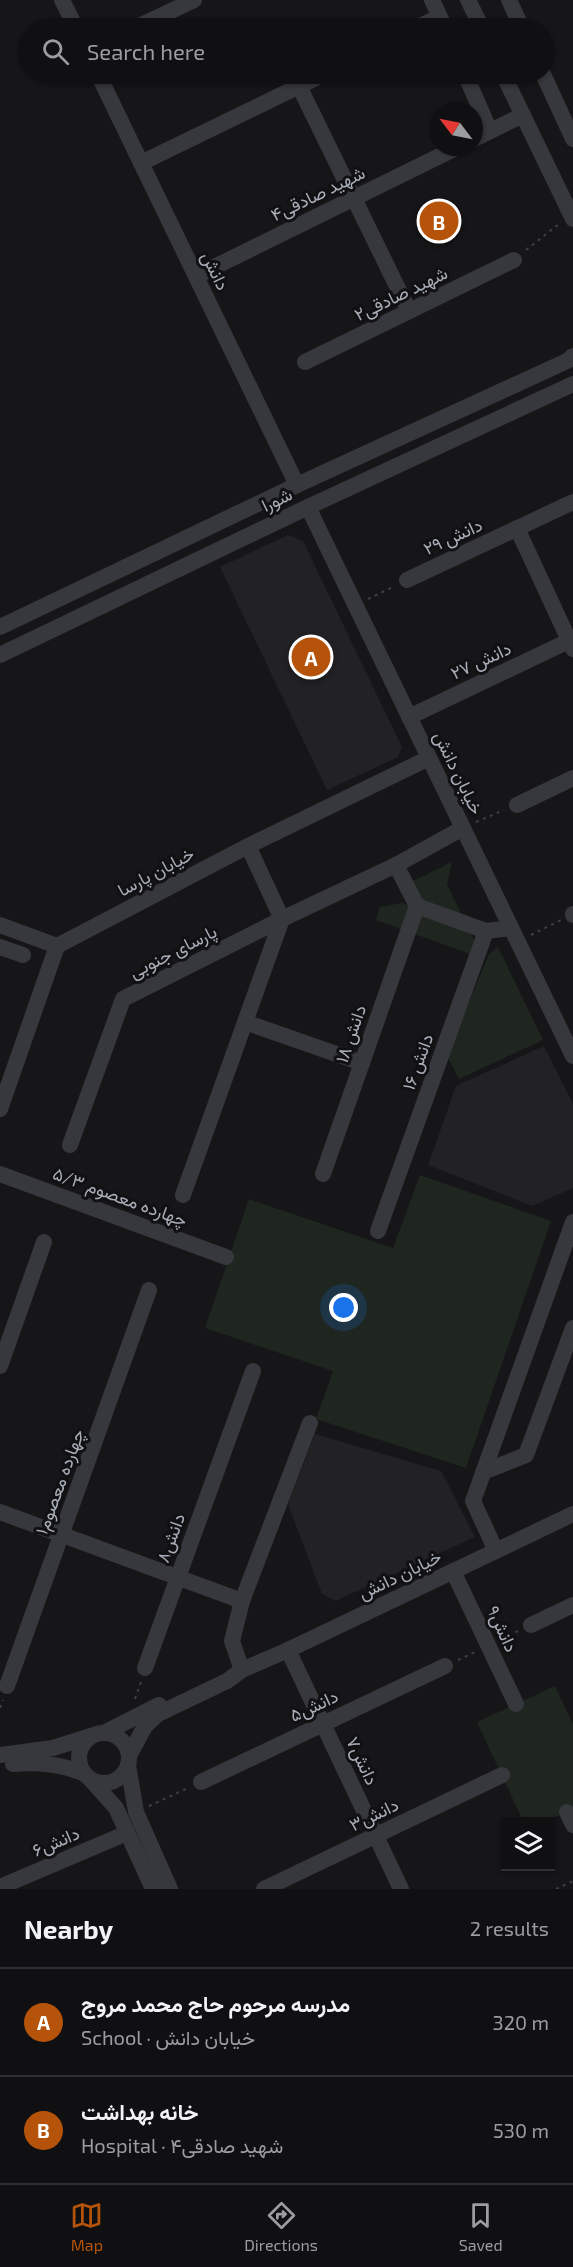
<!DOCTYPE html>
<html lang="en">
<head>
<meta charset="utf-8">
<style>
	:root { --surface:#101012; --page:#19191b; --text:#f1f3f6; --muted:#9c9d9f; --line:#303032; --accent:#b45309 }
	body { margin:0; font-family:"Exo 2",Vazirmatn,sans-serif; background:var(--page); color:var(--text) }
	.controls { position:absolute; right:18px; bottom:18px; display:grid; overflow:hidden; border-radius:0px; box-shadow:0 2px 4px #0004 }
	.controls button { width:54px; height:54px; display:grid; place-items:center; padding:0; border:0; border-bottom:2px solid var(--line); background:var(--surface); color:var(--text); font:30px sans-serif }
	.compass { position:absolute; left:429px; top:102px; width:54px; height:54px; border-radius:50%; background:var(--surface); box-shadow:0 2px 4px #0004; rotate:302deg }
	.you { position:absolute; left:344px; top:1308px; width:21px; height:21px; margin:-15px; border:4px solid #fff; border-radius:50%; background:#1a73e8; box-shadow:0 0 0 9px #1a73e833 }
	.badge { display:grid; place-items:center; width:39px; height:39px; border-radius:50%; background:var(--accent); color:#fff; font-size:20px; font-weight:700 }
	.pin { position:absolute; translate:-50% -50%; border:3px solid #fff; box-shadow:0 2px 6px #0006 }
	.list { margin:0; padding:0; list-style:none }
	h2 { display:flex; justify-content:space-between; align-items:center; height:78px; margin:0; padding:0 24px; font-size:26px }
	h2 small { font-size:20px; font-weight:400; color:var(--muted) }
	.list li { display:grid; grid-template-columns:39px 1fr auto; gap:18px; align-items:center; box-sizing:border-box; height:108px; padding:0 24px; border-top:2px solid var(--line) }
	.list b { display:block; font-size:22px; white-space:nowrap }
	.list p { margin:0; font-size:20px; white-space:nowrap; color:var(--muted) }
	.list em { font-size:20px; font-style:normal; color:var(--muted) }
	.icon { flex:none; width:33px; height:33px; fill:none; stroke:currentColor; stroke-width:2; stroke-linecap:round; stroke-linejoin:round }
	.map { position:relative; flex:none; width:573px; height:1889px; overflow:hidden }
	.search { position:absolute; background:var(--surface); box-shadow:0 2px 4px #0004; left:18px; right:18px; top:18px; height:66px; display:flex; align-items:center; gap:15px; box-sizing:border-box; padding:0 21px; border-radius:33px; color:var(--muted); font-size:22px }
	.sheet { height:294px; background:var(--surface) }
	nav { display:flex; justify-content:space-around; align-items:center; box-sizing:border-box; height:84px; border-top:2px solid var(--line); background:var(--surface); font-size:16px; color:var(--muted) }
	nav a { display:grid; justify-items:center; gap:3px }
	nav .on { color:var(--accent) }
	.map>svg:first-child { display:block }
	.built { fill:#222225 }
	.green { fill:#1e261f }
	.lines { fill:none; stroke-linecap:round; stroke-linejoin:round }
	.path { stroke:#3d3f44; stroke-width:2; stroke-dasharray:3 4.5; stroke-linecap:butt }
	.minor { stroke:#37383d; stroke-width:16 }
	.labels { text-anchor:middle; stroke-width:6; stroke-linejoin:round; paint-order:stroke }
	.street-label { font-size:18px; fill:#a8adb8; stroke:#111113 }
</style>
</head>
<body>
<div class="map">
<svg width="573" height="1889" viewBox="0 0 573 1889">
	<rect width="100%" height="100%" fill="#161618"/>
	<g class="built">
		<polygon points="288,535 303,541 402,747 398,757 327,790 220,567"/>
		<polygon points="544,1046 573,1104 573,1188 532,1206 428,1165 456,1086"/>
		<polygon points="315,1434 441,1471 475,1537 335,1601 322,1594 288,1504"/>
	</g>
	<g class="green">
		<polygon points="452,862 447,884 461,914 421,901 411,882"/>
		<polygon points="402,903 467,927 474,940 470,954 376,920 380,907"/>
		<polygon points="498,947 543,1040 459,1079 447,1056 489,954"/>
		<polygon points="420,1175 551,1221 466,1468 316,1419 333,1371 205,1328 249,1199 393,1248"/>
		<polygon points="555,1686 573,1724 573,1809 546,1821 523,1821 477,1722"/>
	</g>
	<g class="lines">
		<g class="path">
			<polyline points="526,250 559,224"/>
			<polyline points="368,599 393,587"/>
			<polyline points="476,822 504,810"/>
			<polyline points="531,935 561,920"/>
			<polyline points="502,1639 518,1631"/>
			<polyline points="458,1660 475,1652"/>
			<polyline points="135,1699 141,1682"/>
			<polyline points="0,1708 3,1700"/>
			<polyline points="149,1806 188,1788"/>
			<polyline points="556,1889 573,1881"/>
		</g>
		<g class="minor">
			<polyline points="62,0 76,28"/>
			<polyline points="432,0 445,28"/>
			<polyline points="468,0 482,28"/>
			<polyline points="509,0 522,28"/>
			<polyline points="135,28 194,0"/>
			<polyline points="416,28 439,17"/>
			<polyline points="98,74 297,485"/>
			<polyline points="465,74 490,131"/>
			<polyline points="503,74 573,219"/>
			<polyline points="543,74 573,139"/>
			<polyline points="299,86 409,311"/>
			<polyline points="474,139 523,115"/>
			<polyline points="141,163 324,74"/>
			<polyline points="196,276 458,147"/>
			<polyline points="305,362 514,260"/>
			<polyline points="308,507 573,1056"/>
			<polyline points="517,528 573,649"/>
			<polyline points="407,580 573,502"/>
			<polyline points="0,627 297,485 567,361 573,356"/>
			<polyline points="0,655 308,507 573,384"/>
			<polyline points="409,717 573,639"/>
			<polyline points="517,805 573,778"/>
			<polyline points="396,865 417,906 486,931"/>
			<polyline points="573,915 573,914"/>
			<polyline points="0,925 57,946"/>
			<polyline points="0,947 23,955"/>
			<polyline points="245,1022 362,1063"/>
			<polyline points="0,1109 57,946 248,846 429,758"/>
			<polyline points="70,1145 123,999 282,919 396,865 463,828"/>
			<polyline points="0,1174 226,1257"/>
			<polyline points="323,1174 417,906"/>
			<polyline points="183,1195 282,919 248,846"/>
			<polyline points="378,1231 486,931 511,928"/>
			<polyline points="0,1366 44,1242"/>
			<polyline points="483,1472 526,1455 573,1328"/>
			<polyline points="0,1512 242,1601"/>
			<polyline points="496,1551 473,1501 573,1222"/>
			<polyline points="453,1571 516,1704"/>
			<polyline points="531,1625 573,1605"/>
			<polyline points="288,1650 401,1889"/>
			<polyline points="145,1668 253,1371"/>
			<polyline points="242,1670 232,1641 242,1601 310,1423"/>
			<polyline points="7,1686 149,1290"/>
			<circle cx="104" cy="1758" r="25"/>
			<polyline points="104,1733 159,1705"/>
			<polyline points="0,1755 53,1748 91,1736"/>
			<polyline points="129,1756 145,1726 158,1714 227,1681 242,1670 288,1650 573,1514"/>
			<path d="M13,1764C39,1762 59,1764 83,1773"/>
			<polyline points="128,1765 136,1812 170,1889"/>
			<polyline points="91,1780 116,1808 153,1889"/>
			<polyline points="201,1782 445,1666"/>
			<polyline points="567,1812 573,1825"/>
			<polyline points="0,1887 127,1833"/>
			<polyline points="264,1889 502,1775"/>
		</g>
	</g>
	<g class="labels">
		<g class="street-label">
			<text transform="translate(318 194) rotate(-26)" y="6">شهید صادقی۴</text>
			<text transform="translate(215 271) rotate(64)" y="6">دانش</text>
			<text transform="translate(401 294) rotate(-26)" y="6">شهید صادقی۲</text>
			<text transform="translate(277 500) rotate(-26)" y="6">شورا</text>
			<text transform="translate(453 537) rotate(-25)" y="6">دانش ۲۹</text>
			<text transform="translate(481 661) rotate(-25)" y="6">دانش ۲۷</text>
			<text transform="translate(458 773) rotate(64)" y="6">خیابان دانش</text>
			<text transform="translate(156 872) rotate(-28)" y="6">خیابان پارسا</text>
			<text transform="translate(173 952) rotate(-27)" y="6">پارسای جنوبی</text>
			<text transform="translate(351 1034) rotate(-71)" y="6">دانش ۱۸</text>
			<text transform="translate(418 1062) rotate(-70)" y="6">دانش ۱۶</text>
			<text transform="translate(120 1197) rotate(20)" y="6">چهارده معصوم ۵/۳</text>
			<text transform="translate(60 1482) rotate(-70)" y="6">چهارده معصوم۱</text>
			<text transform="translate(171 1538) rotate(-70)" y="6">دانش۸</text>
			<text transform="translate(400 1575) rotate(-26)" y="6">خیابان دانش</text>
			<text transform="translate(502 1629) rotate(65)" y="6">دانش۹</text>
			<text transform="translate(314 1706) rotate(-25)" y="6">دانش۵</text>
			<text transform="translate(362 1761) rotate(65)" y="6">دانش۷</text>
			<text transform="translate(374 1815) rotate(-26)" y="6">دانش۳</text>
			<text transform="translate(56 1842) rotate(-23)" y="6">دانش۶</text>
		</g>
	</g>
</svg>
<div class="controls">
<button><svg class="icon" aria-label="layers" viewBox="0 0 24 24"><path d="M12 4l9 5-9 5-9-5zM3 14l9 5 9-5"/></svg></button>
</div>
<svg class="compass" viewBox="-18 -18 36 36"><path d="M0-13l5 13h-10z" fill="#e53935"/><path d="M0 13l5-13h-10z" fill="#9c9d9f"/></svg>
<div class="you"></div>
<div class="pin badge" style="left:311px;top:657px">A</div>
<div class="pin badge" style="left:439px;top:221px">B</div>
<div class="search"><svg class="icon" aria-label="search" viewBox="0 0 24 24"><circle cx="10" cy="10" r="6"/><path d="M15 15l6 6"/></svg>Search here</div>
</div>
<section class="sheet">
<h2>Nearby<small>2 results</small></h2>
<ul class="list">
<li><span class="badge">A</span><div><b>مدرسه مرحوم حاج محمد مروج</b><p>School · خیابان دانش</p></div><em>320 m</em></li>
<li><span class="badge">B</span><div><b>خانه بهداشت</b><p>Hospital · شهید صادقی۴</p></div><em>530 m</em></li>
</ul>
</section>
<nav>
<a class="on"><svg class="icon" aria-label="map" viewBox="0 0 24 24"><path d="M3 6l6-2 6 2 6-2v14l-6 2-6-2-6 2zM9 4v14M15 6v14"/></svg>Map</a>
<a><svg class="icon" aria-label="directions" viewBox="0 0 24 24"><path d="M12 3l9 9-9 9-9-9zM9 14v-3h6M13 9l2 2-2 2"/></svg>Directions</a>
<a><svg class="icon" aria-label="saved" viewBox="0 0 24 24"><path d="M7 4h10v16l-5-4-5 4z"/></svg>Saved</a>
</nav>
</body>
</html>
